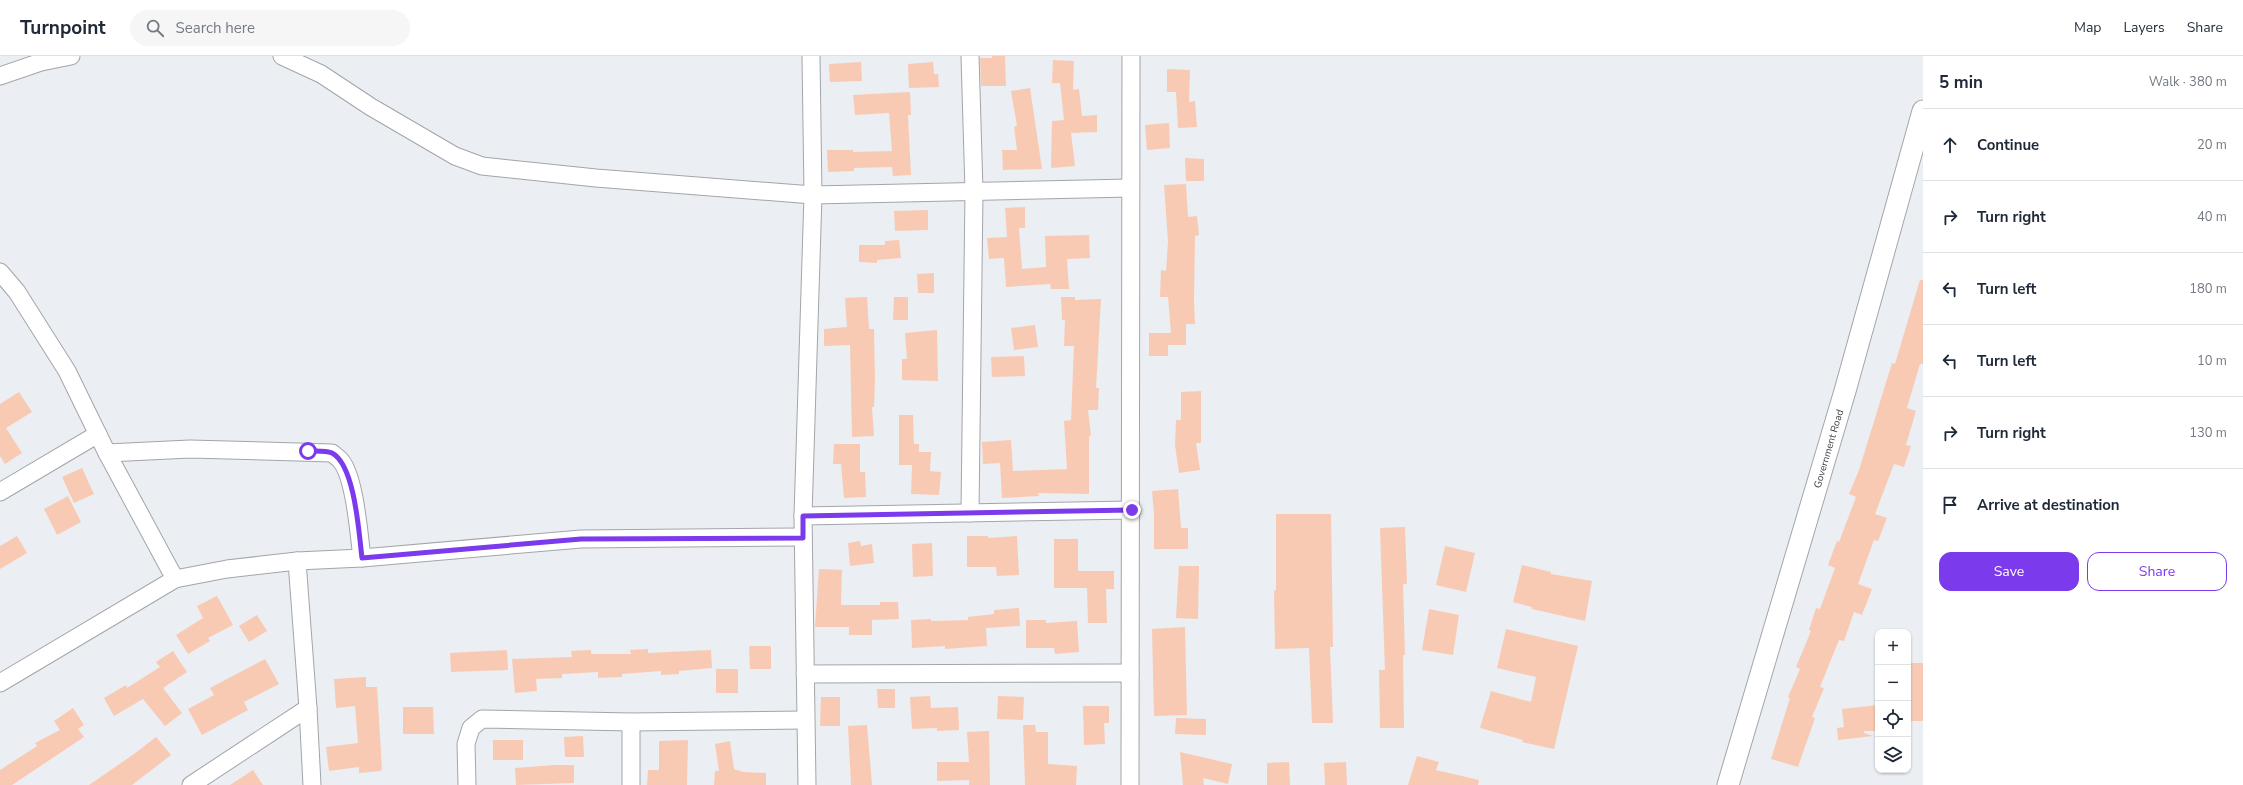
<!DOCTYPE html>
<html lang="en">
<head>
<meta charset="utf-8">
<style>
	:root { --surface:#fff; --page:#f6f6f7; --text:#1f2937; --muted:#747a83; --line:#e0e1e3; --accent:#7c3aed }
	body { margin:0; font-family:"Nunito Sans",sans-serif; background:var(--page); color:var(--text) }
	.controls { position:absolute; right:12px; bottom:12px; display:grid; overflow:hidden; border-radius:8px; box-shadow:0 1px 3px #0004 }
	.controls button { width:36px; height:36px; display:grid; place-items:center; padding:0; border:0; border-bottom:1px solid var(--line); background:var(--surface); color:var(--text); font:20px sans-serif }
	.stop { position:absolute; width:12px; height:12px; margin:-9px; border:3px solid #7c3aed; border-radius:50%; background:#fff }
	.stop.end { background:#7c3aed; border-color:#fff; box-shadow:0 1px 4px #0008 }
	.list { margin:0; padding:0; list-style:none }
	h2 { display:flex; justify-content:space-between; align-items:center; height:52px; margin:0; padding:0 16px; font-size:17px }
	h2 small { font-size:13px; font-weight:400; color:var(--muted) }
	.list li { display:grid; grid-template-columns:26px 1fr auto; gap:12px; align-items:center; box-sizing:border-box; height:72px; padding:0 16px; border-top:1px solid var(--line) }
	.list b { display:block; font-size:15px; white-space:nowrap }
	.list em { font-size:13px; font-style:normal; color:var(--muted) }
	.actions { display:flex; gap:8px; padding:12px 16px }
	.actions a { flex:1; padding:9px 0; border:1px solid var(--accent); border-radius:12px; text-align:center; font-size:14px; color:var(--accent) }
	.actions .main { background:var(--accent); color:#fff }
	.icon { flex:none; width:22px; height:22px; fill:none; stroke:currentColor; stroke-width:2; stroke-linecap:round; stroke-linejoin:round }
	.map { position:relative; flex:none; width:1923px; height:729px; overflow:hidden }
	header { display:flex; align-items:center; gap:24px; box-sizing:border-box; height:56px; padding:0 20px; background:var(--surface); border-bottom:1px solid var(--line) }
	header strong { font-size:19px }
	nav { display:flex; gap:22px; margin-inline-start:auto; font-size:14px }
	.search { width:280px; height:36px; background:var(--page); display:flex; align-items:center; gap:10px; box-sizing:border-box; padding:0 14px; border-radius:22px; color:var(--muted); font-size:15px }
	main { display:flex }
	aside { flex:1; background:var(--surface) }
	.map>svg:first-child { display:block }
	.building { fill:#f9cab3 }
	.lines { fill:none; stroke-linecap:round; stroke-linejoin:round }
	.minor-casing { stroke:#a2a5aa; stroke-width:19 }
	.tertiary-casing { stroke:#a2a5aa; stroke-width:23 }
	.minor { stroke:#fff; stroke-width:17 }
	.tertiary { stroke:#fff; stroke-width:21 }
	.route { stroke:#7c3aed; stroke-width:5 }
	.labels { text-anchor:middle; stroke-width:3; stroke-linejoin:round; paint-order:stroke }
	.street-label { font-size:10px; fill:#3a3b3d; stroke:#ebeef2 }
</style>
</head>
<body>
<header>
<strong>Turnpoint</strong>
<div class="search"><svg class="icon" aria-label="search" viewBox="0 0 24 24"><circle cx="10" cy="10" r="6"/><path d="M15 15l6 6"/></svg>Search here</div>
<nav><a>Map</a><a>Layers</a><a>Share</a></nav>
</header>
<main>
<div class="map">
<svg width="1923" height="729" viewBox="0 0 1923 729">
	<rect width="100%" height="100%" fill="#ebeef2"/>
	<g class="building">
		<polygon points="992,0 1005,0 1006,30 981,30 980,2 992,2"/>
		<polygon points="1053,4 1074,5 1073,34 1079,33 1082,60 1097,59 1097,76 1071,77 1075,110 1051,112 1052,65 1064,64 1060,27 1052,27"/>
		<polygon points="861,6 862,25 830,26 829,8"/>
		<polygon points="933,6 934,18 938,18 939,31 909,32 908,8"/>
		<polygon points="1167,13 1190,14 1189,46 1195,45 1197,71 1178,72 1176,36 1167,36"/>
		<polygon points="1030,32 1042,113 1003,114 1002,94 1017,94 1014,71 1017,70 1011,35"/>
		<polygon points="910,36 911,59 908,59 911,119 893,120 892,111 854,112 854,115 828,116 827,94 853,94 853,96 892,95 889,57 855,59 853,39"/>
		<polygon points="1169,67 1170,92 1147,94 1145,69"/>
		<polygon points="1185,102 1204,103 1204,125 1186,125"/>
		<polygon points="1186,128 1188,161 1197,160 1199,179 1195,180 1194,246 1195,268 1186,268 1186,289 1168,289 1168,300 1149,300 1149,277 1171,277 1168,241 1160,241 1161,214 1166,215 1168,186 1164,129"/>
		<polygon points="1025,151 1025,172 1019,172 1022,213 1046,211 1045,180 1089,179 1090,202 1067,203 1069,233 1051,233 1050,228 1006,231 1004,202 989,203 987,182 1007,181 1005,152"/>
		<polygon points="928,154 928,174 895,175 894,155"/>
		<polygon points="899,184 901,202 877,204 877,207 859,206 859,189 885,189 885,185"/>
		<polygon points="934,217 934,237 918,237 917,218"/>
		<polygon points="1920,224 1923,224 1923,308 1920,308 1907,352 1916,355 1906,389 1911,390 1904,411 1894,408 1875,458 1887,462 1878,485 1874,484 1858,528 1872,533 1862,559 1854,556 1844,585 1839,584 1820,631 1824,632 1812,661 1815,662 1798,711 1771,703 1790,642 1788,641 1800,613 1796,611 1811,575 1809,574 1816,552 1820,553 1835,512 1828,509 1837,485 1839,486 1856,441 1849,438 1859,414 1892,307 1895,308"/>
		<polygon points="867,241 869,273 874,273 875,324 874,351 872,351 874,380 852,381 850,289 824,290 824,273 847,271 845,242"/>
		<polygon points="894,241 908,241 908,264 893,264"/>
		<polygon points="1061,241 1075,241 1075,244 1101,243 1096,332 1099,332 1098,354 1088,354 1091,379 1089,380 1089,438 1038,437 1039,440 1002,442 1000,407 983,408 982,386 1011,384 1013,415 1067,413 1064,365 1071,364 1074,290 1064,290 1065,264 1062,264"/>
		<polygon points="1035,269 1038,291 1014,294 1011,272"/>
		<polygon points="937,274 938,325 902,324 902,303 907,303 905,277"/>
		<polygon points="1024,300 1025,320 992,321 991,301"/>
		<polygon points="1201,335 1201,387 1196,387 1200,414 1179,417 1175,389 1176,364 1181,364 1181,336"/>
		<polygon points="19,336 32,356 6,372 22,397 5,408 0,400 0,348"/>
		<polygon points="899,359 913,359 914,388 919,388 919,396 931,396 930,415 941,416 939,439 911,438 912,409 899,409"/>
		<polygon points="834,388 860,388 860,416 865,416 866,441 844,442 841,408 833,408"/>
		<polygon points="82,412 94,438 74,447 62,421"/>
		<polygon points="1178,433 1181,472 1188,472 1188,493 1154,493 1154,458 1152,435"/>
		<polygon points="68,440 81,466 57,479 44,453"/>
		<polygon points="1276,458 1331,458 1333,591 1330,591 1333,667 1312,667 1309,592 1275,593 1274,535 1276,534"/>
		<polygon points="1405,471 1407,528 1403,528 1405,599 1403,599 1404,672 1380,672 1379,614 1385,614 1380,472"/>
		<polygon points="17,480 27,497 0,513 0,490"/>
		<polygon points="967,480 988,480 988,482 1017,480 1019,519 997,520 996,511 967,511"/>
		<polygon points="1054,483 1078,483 1078,515 1114,515 1114,533 1106,533 1107,567 1088,567 1087,532 1054,532"/>
		<polygon points="860,485 861,490 872,488 874,507 850,510 848,487"/>
		<polygon points="932,487 933,520 913,521 912,488"/>
		<polygon points="1445,490 1475,497 1466,536 1436,529"/>
		<polygon points="1522,509 1551,516 1551,518 1592,525 1585,565 1532,553 1532,551 1513,546"/>
		<polygon points="1179,510 1199,510 1198,563 1176,562"/>
		<polygon points="819,513 842,514 841,549 880,549 880,546 898,546 899,563 872,564 872,579 849,579 849,571 815,571"/>
		<polygon points="217,540 233,569 208,582 210,585 188,598 176,579 203,562 197,550"/>
		<polygon points="1019,552 1020,570 986,572 987,590 945,593 945,590 912,592 911,564 931,563 931,565 968,564 968,561 994,558 994,554"/>
		<polygon points="1429,553 1459,559 1453,599 1422,594"/>
		<polygon points="257,559 267,575 249,586 239,570"/>
		<polygon points="1026,564 1046,564 1046,567 1077,565 1079,596 1055,598 1054,592 1026,592"/>
		<polygon points="1185,571 1187,659 1154,660 1152,573"/>
		<polygon points="1506,573 1578,590 1554,693 1522,686 1523,684 1480,672 1491,635 1531,646 1536,621 1497,612"/>
		<polygon points="749,590 771,590 771,613 750,613"/>
		<polygon points="648,593 648,597 711,594 712,612 679,615 679,618 661,619 661,615 622,618 622,621 598,622 598,616 562,618 562,622 536,623 537,635 515,637 512,603 572,601 571,595 591,594 591,598 631,598 630,594"/>
		<polygon points="507,594 508,614 451,616 450,597"/>
		<polygon points="173,595 187,616 163,632 182,657 165,670 143,643 114,660 104,642 126,629 127,632 160,611 156,606"/>
		<polygon points="265,603 279,628 244,646 248,654 202,679 188,653 214,639 210,632"/>
		<polygon points="1910,607 1923,607 1923,665 1911,665"/>
		<rect x="716" y="613" width="22" height="24"/>
		<polygon points="366,621 366,631 377,631 382,713 380,715 359,717 359,711 329,715 326,691 358,687 355,650 336,652 334,623"/>
		<polygon points="877,633 895,633 895,652 878,652"/>
		<polygon points="930,640 931,652 958,651 959,674 937,675 937,672 912,673 910,641"/>
		<polygon points="998,640 1024,641 1023,664 997,663"/>
		<polygon points="821,641 840,641 840,670 820,670"/>
		<polygon points="1878,649 1878,675 1864,675 1864,677 1873,680 1838,684 1837,672 1844,671 1842,653"/>
		<polygon points="1083,650 1109,650 1109,667 1104,667 1105,688 1084,689"/>
		<polygon points="403,651 433,651 434,678 403,678"/>
		<polygon points="73,652 84,669 78,673 84,681 12,729 0,729 0,714 37,690 35,687 60,674 54,665"/>
		<polygon points="1176,662 1206,663 1206,679 1175,678"/>
		<polygon points="867,669 872,729 851,729 848,670"/>
		<polygon points="1023,669 1035,669 1036,676 1048,676 1048,708 1077,710 1076,729 1025,729"/>
		<polygon points="989,675 990,729 969,729 969,724 937,725 937,706 969,706 967,676"/>
		<polygon points="583,680 584,701 565,701 564,681"/>
		<polygon points="156,681 171,699 132,729 89,729 134,698"/>
		<rect x="493" y="684" width="30" height="20"/>
		<polygon points="688,684 687,729 647,729 648,714 659,714 659,685"/>
		<polygon points="730,685 734,713 743,716 766,717 766,729 714,729 715,715 719,715 715,688"/>
		<polygon points="1180,696 1232,708 1228,728 1203,722 1204,729 1183,729"/>
		<polygon points="1417,700 1439,706 1436,714 1479,724 1478,729 1408,729"/>
		<polygon points="1289,706 1290,729 1267,729 1267,707"/>
		<polygon points="1346,706 1347,729 1325,729 1324,707"/>
		<polygon points="554,709 574,709 574,727 516,729 515,712"/>
		<polygon points="253,714 263,729 230,729"/>
	</g>
	<g class="lines">
		<g class="minor-casing">
			<g id="minor">
				<polyline points="282,0 321,18 371,51 455,100 482,110 596,122 813,139 1130,132"/>
				<polyline points="0,20 41,6 71,0"/>
				<polyline points="0,216 17,236 67,315 107,397 175,523"/>
				<path d="M107,397L190,393L332,397C335,400 339,402 341,405C355,422 359,479 362,502"/>
				<polyline points="0,436 98,378"/>
				<polyline points="970,457 974,135 970,0"/>
				<polyline points="803,460 1132,454"/>
				<polyline points="297,505 308,652 312,729"/>
				<polyline points="805,618 1130,617"/>
				<polyline points="0,627 175,523 227,513 297,505 362,502 581,483 803,481"/>
				<polyline points="191,729 308,652"/>
				<polyline points="467,729 466,688 471,672 482,663 631,666 805,664"/>
				<polyline points="631,729 631,666"/>
				<polyline points="807,729 803,460 813,139 811,0"/>
				<polyline points="1130,729 1131,0"/>
			</g>
		</g>
		<g class="tertiary-casing">
			<g id="tertiary">
				<path id="s1" d="M1728,729L1845,335L1923,55"/>
			</g>
		</g>
		<use href="#minor" class="minor"/>
		<use href="#tertiary" class="tertiary"/>
	</g>
	<g class="lines">
		<path class="route" d="M308,395C315,395 325,394 332,397C355,409 359,478 362,502L581,483L803,482V460L1132,454"/>
	</g>
	<g class="labels">
		<g class="street-label">
			<text dy="4" stroke="none"><textPath href="#s1" startOffset="351">Government Road</textPath></text>
		</g>
	</g>
</svg>
<div class="controls">
<button>+</button>
<button>−</button>
<button><svg class="icon" aria-label="locate" viewBox="0 0 24 24"><circle cx="12" cy="12" r="6"/><path d="M12 2v4M12 18v4M2 12h4M18 12h4"/></svg></button>
<button><svg class="icon" aria-label="layers" viewBox="0 0 24 24"><path d="M12 4l9 5-9 5-9-5zM3 14l9 5 9-5"/></svg></button>
</div>
<div class="stop" style="left:308px;top:395px"></div>
<div class="stop end" style="left:1132px;top:454px"></div>
</div>
<aside>
<h2>5 min<small>Walk · 380 m</small></h2>
<ul class="list">
<li><svg class="icon" aria-label="ahead" viewBox="0 0 24 24"><path d="M12 20V5M6 11l6-6 6 6"/></svg><div><b>Continue</b></div><em>20 m</em></li>
<li><svg class="icon" aria-label="right" viewBox="0 0 24 24"><path d="M7 20v-9h11M14 6l5 5-5 5"/></svg><div><b>Turn right</b></div><em>40 m</em></li>
<li><svg class="icon" aria-label="left" viewBox="0 0 24 24"><path d="M17 20v-9H6M10 6l-5 5 5 5"/></svg><div><b>Turn left</b></div><em>180 m</em></li>
<li><svg class="icon" aria-label="left" viewBox="0 0 24 24"><path d="M17 20v-9H6M10 6l-5 5 5 5"/></svg><div><b>Turn left</b></div><em>10 m</em></li>
<li><svg class="icon" aria-label="right" viewBox="0 0 24 24"><path d="M7 20v-9h11M14 6l5 5-5 5"/></svg><div><b>Turn right</b></div><em>130 m</em></li>
<li><svg class="icon" aria-label="arrive" viewBox="0 0 24 24"><path d="M6 21V4h12l-3 4 3 4H6"/></svg><div><b>Arrive at destination</b></div></li>
</ul>
<div class="actions"><a class="main">Save</a><a>Share</a></div>
</aside>
</main>
</body>
</html>
